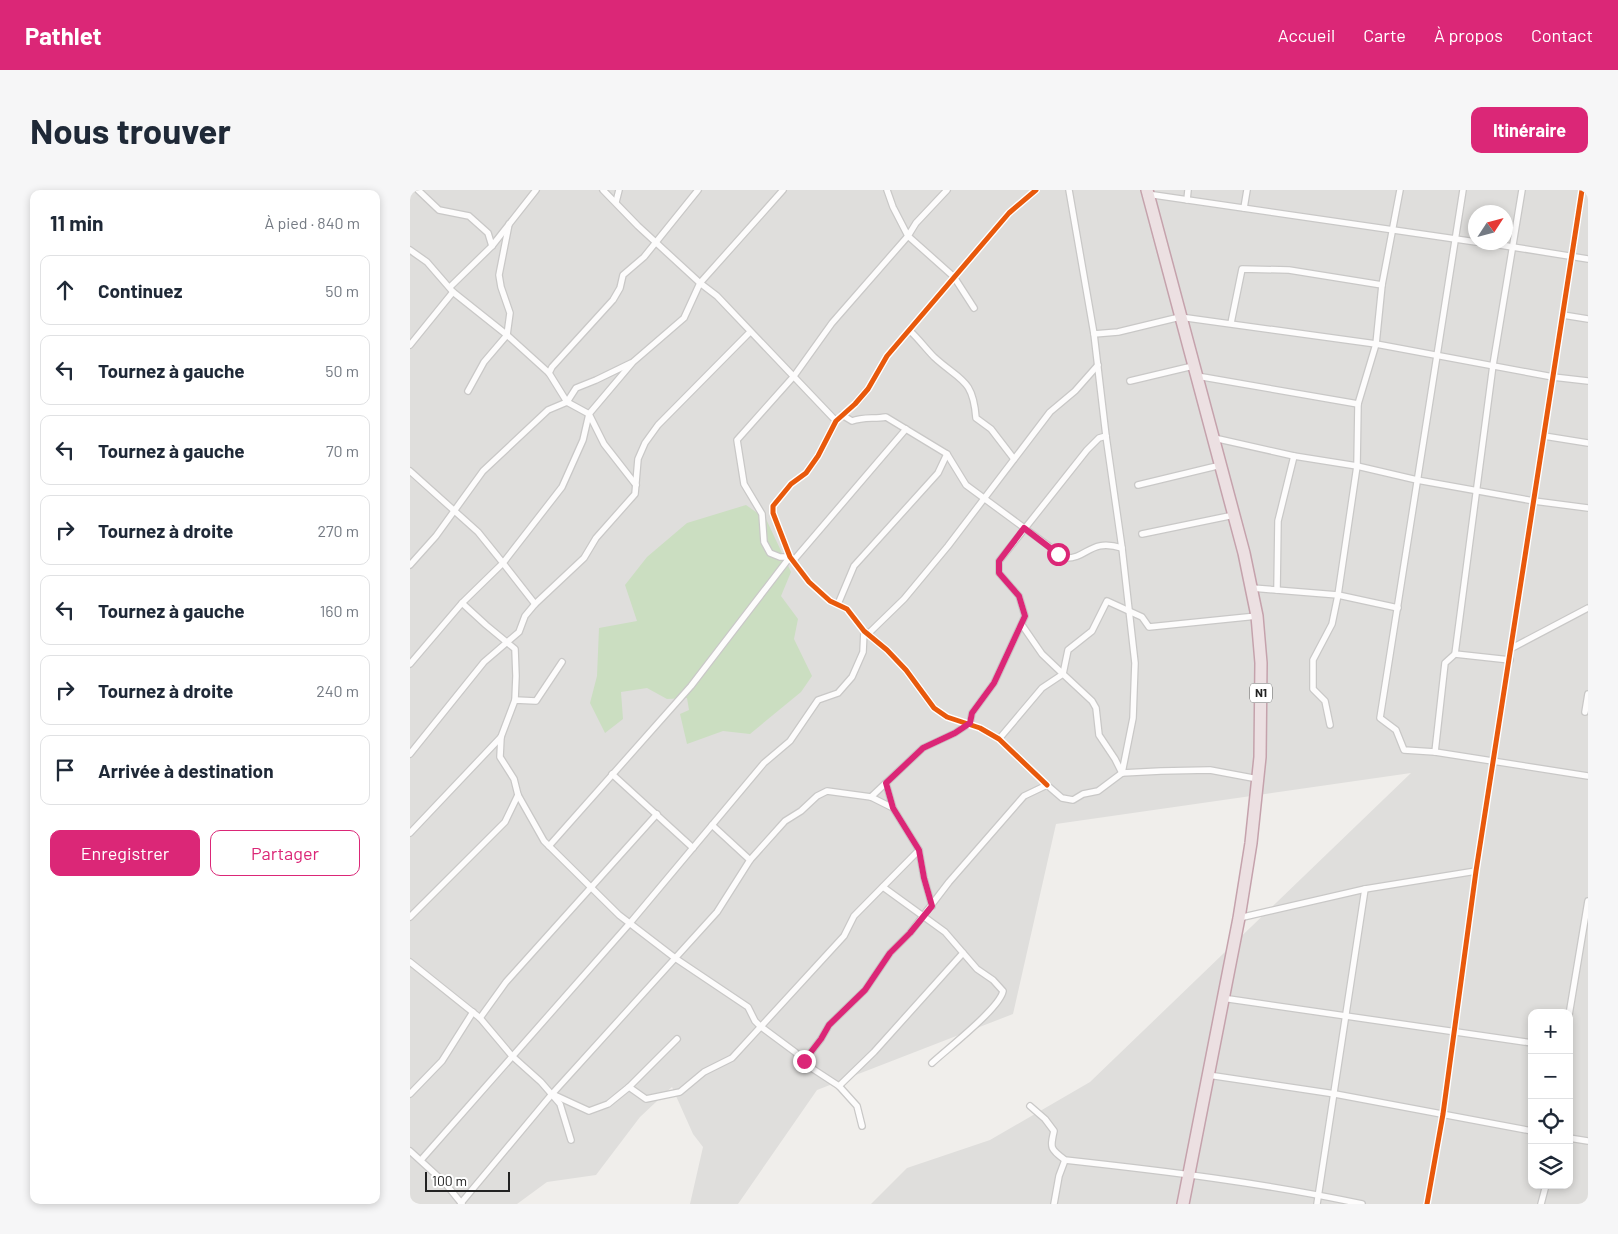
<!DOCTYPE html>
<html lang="fr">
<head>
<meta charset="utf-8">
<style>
	:root { --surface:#fff; --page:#f6f6f7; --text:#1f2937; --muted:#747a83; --line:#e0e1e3; --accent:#db2777 }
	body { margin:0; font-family:Barlow,sans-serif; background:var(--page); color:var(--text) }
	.controls { position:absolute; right:15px; bottom:15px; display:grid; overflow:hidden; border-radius:10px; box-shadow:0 2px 8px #0003 }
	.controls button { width:45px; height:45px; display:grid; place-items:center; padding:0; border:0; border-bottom:1px solid var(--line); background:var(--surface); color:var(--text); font:25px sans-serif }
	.compass { position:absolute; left:1058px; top:15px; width:45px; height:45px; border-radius:50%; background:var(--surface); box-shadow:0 2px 8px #0003; rotate:54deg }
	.scale { position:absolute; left:15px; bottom:12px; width:85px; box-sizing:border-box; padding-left:5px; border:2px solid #222; border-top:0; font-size:14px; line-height:18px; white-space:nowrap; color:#222; -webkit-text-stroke:4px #fff; paint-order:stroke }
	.stop { position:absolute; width:15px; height:15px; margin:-11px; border:4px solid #db2777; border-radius:50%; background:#fff }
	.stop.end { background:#db2777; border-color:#fff; box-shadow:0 1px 5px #0008 }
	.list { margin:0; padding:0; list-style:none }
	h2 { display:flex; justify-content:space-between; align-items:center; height:65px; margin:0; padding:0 20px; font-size:21px }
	h2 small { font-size:16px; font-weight:400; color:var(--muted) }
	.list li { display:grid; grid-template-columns:32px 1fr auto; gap:15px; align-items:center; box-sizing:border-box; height:70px; margin:0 10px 10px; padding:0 10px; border:1px solid var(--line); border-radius:10px }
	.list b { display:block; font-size:19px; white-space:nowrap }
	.list em { font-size:16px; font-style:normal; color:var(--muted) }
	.actions { display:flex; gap:10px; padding:15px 20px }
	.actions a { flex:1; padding:11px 0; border:1px solid var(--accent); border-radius:10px; text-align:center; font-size:18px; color:var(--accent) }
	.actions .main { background:var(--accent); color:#fff }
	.icon { flex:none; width:28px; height:28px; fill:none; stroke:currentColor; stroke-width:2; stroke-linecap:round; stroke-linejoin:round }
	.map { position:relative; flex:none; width:1178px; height:1014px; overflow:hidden; border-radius:10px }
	header { display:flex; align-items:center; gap:30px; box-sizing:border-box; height:70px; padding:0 25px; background:var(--accent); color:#fff }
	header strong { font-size:24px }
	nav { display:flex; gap:28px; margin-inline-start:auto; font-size:18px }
	.intro { display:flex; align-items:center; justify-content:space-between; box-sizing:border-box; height:120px; padding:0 30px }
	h1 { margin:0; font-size:35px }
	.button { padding:12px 22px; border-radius:10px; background:var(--accent); color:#fff; font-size:18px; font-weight:700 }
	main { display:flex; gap:30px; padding:0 30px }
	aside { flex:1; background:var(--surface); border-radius:10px; box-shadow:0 2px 8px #0003 }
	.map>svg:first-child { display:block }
	.residential { fill:#dfdedc; fill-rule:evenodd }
	.forest { fill:#cbdec1 }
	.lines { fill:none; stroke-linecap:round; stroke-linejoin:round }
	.street-casing { stroke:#c9c8c7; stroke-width:8 }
	.highway-casing { stroke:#c5a2ac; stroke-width:14 }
	.street { stroke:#fdfcfc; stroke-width:5.5 }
	.highway { stroke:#ece0e2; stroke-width:11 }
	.cycleway-casing { stroke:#fff; stroke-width:8 }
	.cycleway { stroke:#e8590c; stroke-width:5 }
	.route { stroke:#db2777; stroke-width:6 }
	.labels { text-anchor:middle; stroke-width:4; stroke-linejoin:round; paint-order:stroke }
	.shield { fill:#fff; stroke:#646464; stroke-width:1 }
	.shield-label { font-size:12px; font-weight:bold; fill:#222 }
</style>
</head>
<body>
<header>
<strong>Pathlet</strong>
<nav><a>Accueil</a><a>Carte</a><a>À propos</a><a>Contact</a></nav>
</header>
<div class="intro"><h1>Nous trouver</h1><a class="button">Itinéraire</a></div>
<main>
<aside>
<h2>11 min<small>À pied · 840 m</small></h2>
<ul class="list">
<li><svg class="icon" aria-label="ahead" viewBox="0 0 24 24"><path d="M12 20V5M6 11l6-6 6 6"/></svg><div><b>Continuez</b></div><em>50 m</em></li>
<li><svg class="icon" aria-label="left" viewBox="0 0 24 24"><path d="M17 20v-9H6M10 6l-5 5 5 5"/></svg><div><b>Tournez à gauche</b></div><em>50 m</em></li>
<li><svg class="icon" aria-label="left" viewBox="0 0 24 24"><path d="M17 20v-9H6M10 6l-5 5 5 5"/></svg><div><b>Tournez à gauche</b></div><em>70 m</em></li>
<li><svg class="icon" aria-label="right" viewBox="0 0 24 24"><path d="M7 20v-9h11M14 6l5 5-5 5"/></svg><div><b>Tournez à droite</b></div><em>270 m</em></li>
<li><svg class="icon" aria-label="left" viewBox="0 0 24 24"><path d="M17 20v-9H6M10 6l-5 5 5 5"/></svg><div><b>Tournez à gauche</b></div><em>160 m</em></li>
<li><svg class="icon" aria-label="right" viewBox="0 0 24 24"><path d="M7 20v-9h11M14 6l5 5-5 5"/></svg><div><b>Tournez à droite</b></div><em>240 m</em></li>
<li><svg class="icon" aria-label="arrive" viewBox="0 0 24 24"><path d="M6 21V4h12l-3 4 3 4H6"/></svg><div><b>Arrivée à destination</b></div></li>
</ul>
<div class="actions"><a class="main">Enregistrer</a><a>Partager</a></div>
</aside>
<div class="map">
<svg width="1178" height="1014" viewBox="0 0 1178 1014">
	<rect width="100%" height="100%" fill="#f0eeeb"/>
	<path class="residential" d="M0,0H1178V1014H461L497,978L580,950L680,892L1001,583L646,634L603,824L407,900L328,1014H280L293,957L283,944L262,897L230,927L186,985L137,992L107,1014H8L0,1010ZM1066,22H1096V52H1066ZM1122,823H1159V995H1122Z"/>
	<polygon class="forest" points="336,315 356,329 381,382 371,406 388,429 384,449 402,486 391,502 340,544 313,541 277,554 270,524 279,520 277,508 257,509 237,498 211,502 213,529 195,543 180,513 187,486 189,438 227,431 215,395 237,367 277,333"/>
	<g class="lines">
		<g class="street-casing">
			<g id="street">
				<polyline points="8,0 29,20 59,26 78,43 82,56"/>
				<polyline points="193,0 228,36 290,93 307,106 426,231"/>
				<polyline points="477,0 483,17 498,46 544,87 564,118"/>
				<polyline points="626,0 599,23 477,166 458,199 445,214 426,231 408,266 396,283 381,294 363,316 363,323 380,367 399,392 420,411 437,419 454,441 477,460 496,480 524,518 537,527 570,538 589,549 637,595"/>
				<polyline points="659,0 684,144 696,246 712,358 725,473 723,528 712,583"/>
				<polyline points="1053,0 970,528 986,540 994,560 1025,562 1178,586"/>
				<polyline points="737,4 1066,52"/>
				<polyline points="777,10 778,0"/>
				<polyline points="206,12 209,0"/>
				<polyline points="834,18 837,0"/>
				<polyline points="1071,52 1178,69"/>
				<polyline points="0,60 17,72 43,102 97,145 139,183 157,212 166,198 186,190 221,173"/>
				<polyline points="40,97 82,56 126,0"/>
				<polyline points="1153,125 1178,129"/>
				<polyline points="821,133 832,79 879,80 972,95"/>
				<path d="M500,141C509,149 515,158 524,167C550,191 563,188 566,228L581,239L604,269"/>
				<polyline points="684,144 708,142 770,127 966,154 1143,187 1178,191"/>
				<polyline points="0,155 43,102"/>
				<polyline points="139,183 142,177 203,110 210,98 213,85 234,67 288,0"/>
				<polyline points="787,186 948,214"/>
				<polyline points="720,191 783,176"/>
				<polyline points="58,201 74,172 97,145 100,123 91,97 89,85 99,34"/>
				<path d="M432,225L442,231C453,227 464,229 476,227L537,264L556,295L655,368C678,369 679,348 712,358"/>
				<polyline points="1134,246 1178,253"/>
				<polyline points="804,248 884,266 947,276 1007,290 1124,311 1178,318"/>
				<polyline points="0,281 68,342 93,373 52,413 0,474"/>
				<polyline points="728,295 811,275"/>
				<polyline points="732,344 824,325"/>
				<polyline points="380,367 370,367 360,363 354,352 352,324 334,294 327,250 384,186 422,133 498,46 506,33 537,0"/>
				<polyline points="383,371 496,239"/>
				<polyline points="0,375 26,346 73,281 138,220 157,212 179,224 194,254 226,295"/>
				<polyline points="842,398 928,405 988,418"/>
				<polyline points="867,400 868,331 884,266"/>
				<polyline points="52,413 76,435 105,459 106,486 105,510"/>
				<polyline points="125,414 93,373 152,297 173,250 179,224 223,172 274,128 290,93 373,0"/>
				<polyline points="428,414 444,376 528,283 537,264"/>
				<polyline points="458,444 494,409 538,356 640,222 665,201 688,175"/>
				<polyline points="1102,458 1178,418"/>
				<polyline points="1045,464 1100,470"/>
				<polyline points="152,472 126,511 105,510 91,547 90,567 104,589 108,605 134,651 209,725 265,768 338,817 345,831 350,836 385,862 403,879 429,896 447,916 452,936"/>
				<polyline points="1175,522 1178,504"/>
				<polyline points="920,535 915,511 903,499 903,470 922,434 928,405 947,276 948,214 966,154 972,95 990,0"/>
				<polyline points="589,549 632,498 653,484 632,464 612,435"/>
				<polyline points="1025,562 1035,473 1045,464 1083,175 1112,0"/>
				<polyline points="0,564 74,472 109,442 115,426 125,414 174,368 186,348 225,304 228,269 235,253 248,235 340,142"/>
				<polyline points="712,583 705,569 689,545 686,518 682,511 653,484 658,460 682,441 697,411 732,427 739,437 847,426"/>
				<polyline points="202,584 283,658"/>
				<polyline points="476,593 483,618 509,660 514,688 522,716"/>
				<polyline points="461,607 513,558 545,543 560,533 562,523 584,493 615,426 609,406 589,383 589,371 677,260 689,248 696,246"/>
				<polyline points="302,635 340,670"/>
				<polyline points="0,643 91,547"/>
				<polyline points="139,656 281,496 380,367"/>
				<path d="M473,697L535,742L567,779L583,790L593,801C590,818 537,859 522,873"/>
				<polyline points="0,727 95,632 108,605"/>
				<polyline points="829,728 955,699 1066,681"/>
				<polyline points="0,772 70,828 102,866 131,892 150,914 161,950"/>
				<polyline points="812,808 1122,853"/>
				<polyline points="1159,825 1178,711"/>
				<polyline points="70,828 96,792 247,624"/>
				<polyline points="394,871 411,849 419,835 455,800 480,763 500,743 539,692 614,606 637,595 652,608 663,610 673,604 688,601 712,583 751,581 800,580 848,589"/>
				<polyline points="798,885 925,904 1122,941"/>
				<polyline points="429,896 464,862 553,763"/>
				<polyline points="219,897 267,849"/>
				<polyline points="0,904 32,871 63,822"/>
				<polyline points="142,904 179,921 198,914 219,897 236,909 270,902 294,882 322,868 434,746 444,726 509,660"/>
				<path d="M620,916L635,929L644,941C640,958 640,959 655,970C755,981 854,993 952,1014"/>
				<polyline points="1159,948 1178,951"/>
				<polyline points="0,961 35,993 52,1014"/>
				<polyline points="11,970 220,733 354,573 380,551 408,510 428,503 442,487 453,462 454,441"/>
				<polyline points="51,1013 142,904 307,722 340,670 375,631 391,621 407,606 417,601 461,607 483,618"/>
				<polyline points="644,1014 649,986 655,970"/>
				<polyline points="907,1014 955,699"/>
				<polyline points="1017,1014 1033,924 1066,681 1172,0"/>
				<polyline points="1131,1014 1136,995"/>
			</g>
		</g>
		<g class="highway-casing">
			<polyline id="highway" points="737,0 834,363 847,426 851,473 850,567 841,653 829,728 773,1014"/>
		</g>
		<use href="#street" class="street"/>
		<use href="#highway" class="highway"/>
		<g class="cycleway-casing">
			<g id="cycleway">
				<polyline points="626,0 599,23 477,166 458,199 445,214 426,231 408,266 396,283 381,294 363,316 363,323 380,367 399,392 420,411 437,419 454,441 477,460 496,480 524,518 537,527 570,538 589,549 637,595"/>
				<polyline points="1017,1014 1033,924 1066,681 1172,0"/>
			</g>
		</g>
		<use href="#cycleway" class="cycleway"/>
	</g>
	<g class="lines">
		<polyline class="route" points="394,871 411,849 419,835 455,800 480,763 500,743 522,716 514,688 509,660 483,618 476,593 513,558 545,543 560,533 562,523 584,493 615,426 609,406 589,383 589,371 614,338 648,364"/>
	</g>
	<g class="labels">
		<rect class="shield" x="840" y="493.5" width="22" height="19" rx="4"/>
		<g class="shield-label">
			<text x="851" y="507">N1</text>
		</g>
	</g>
</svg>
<div class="controls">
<button>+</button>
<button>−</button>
<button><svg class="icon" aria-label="locate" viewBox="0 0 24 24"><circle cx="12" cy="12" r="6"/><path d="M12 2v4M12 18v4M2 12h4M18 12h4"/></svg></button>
<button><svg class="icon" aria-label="layers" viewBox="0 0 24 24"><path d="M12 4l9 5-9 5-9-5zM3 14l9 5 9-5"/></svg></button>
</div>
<svg class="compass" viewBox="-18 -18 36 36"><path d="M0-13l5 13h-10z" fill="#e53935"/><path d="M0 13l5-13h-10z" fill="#747a83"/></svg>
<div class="scale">100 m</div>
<div class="stop" style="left:648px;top:364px"></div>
<div class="stop end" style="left:394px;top:871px"></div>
</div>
</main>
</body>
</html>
